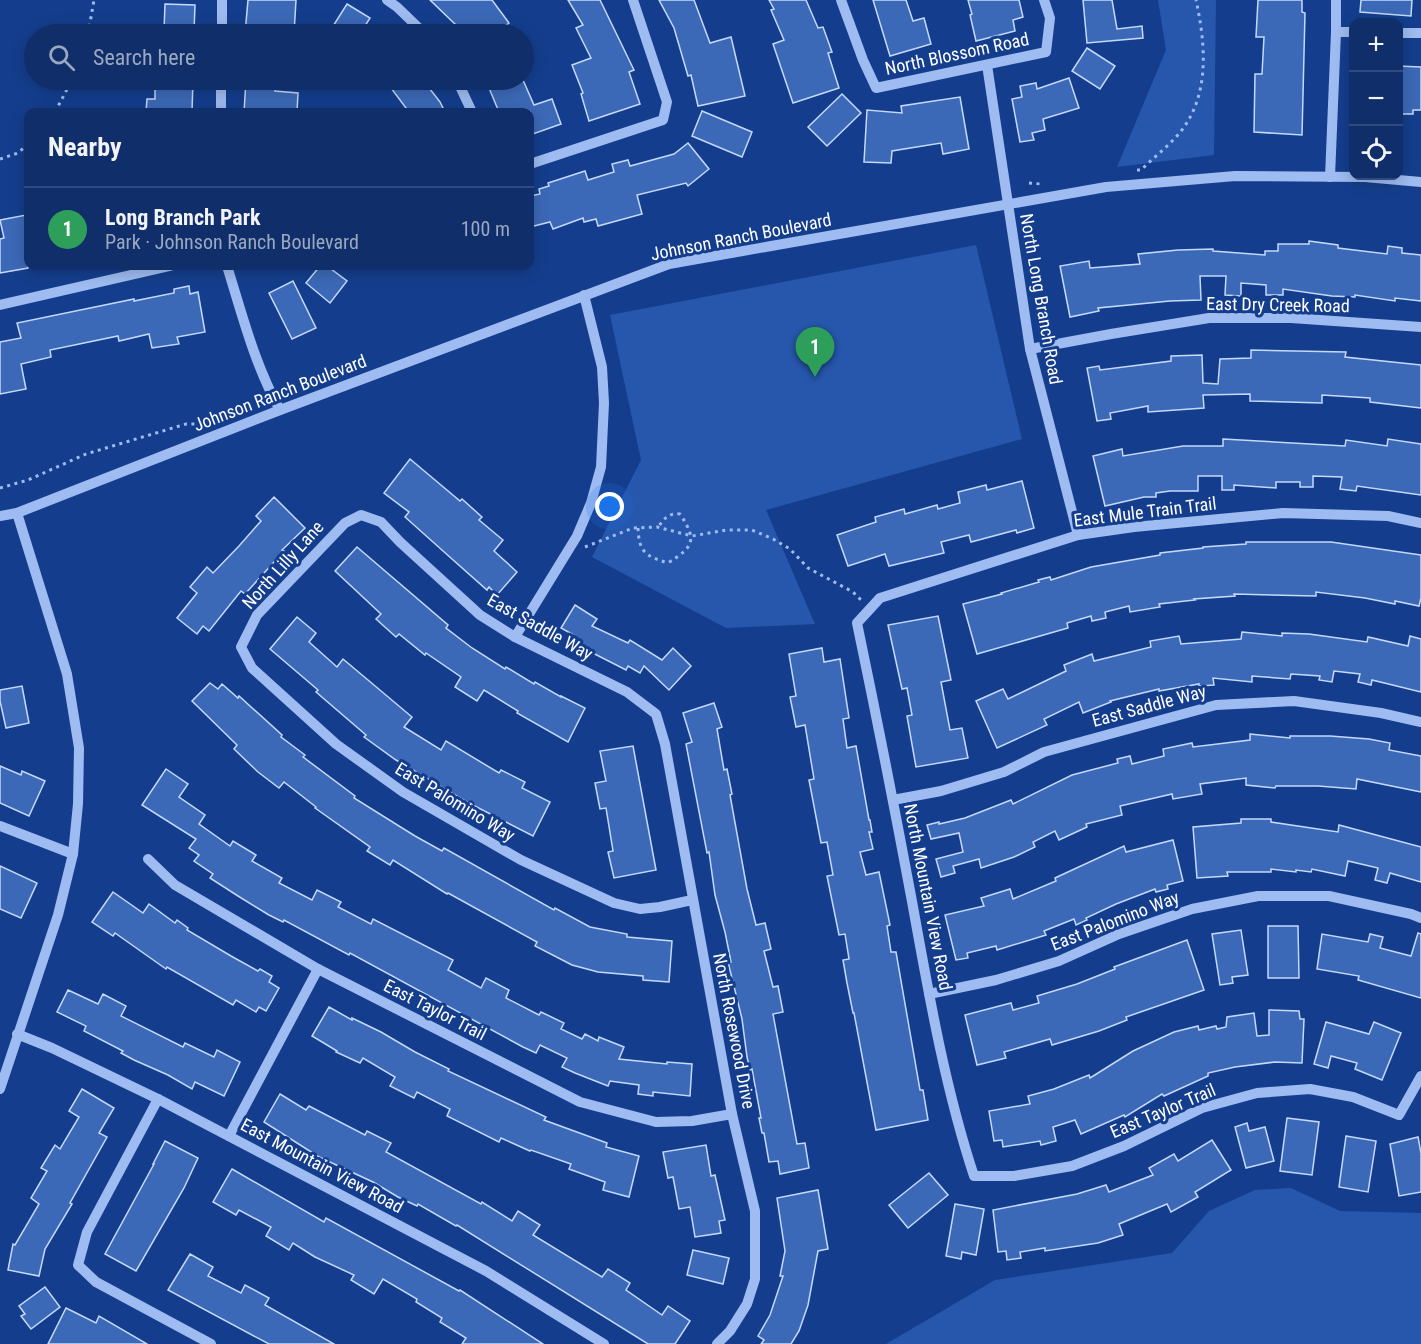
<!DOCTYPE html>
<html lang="en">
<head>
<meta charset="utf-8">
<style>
	:root { --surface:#0f2e6a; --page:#183670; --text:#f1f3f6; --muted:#9ba8c1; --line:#2f4a7e; --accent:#ffde5d }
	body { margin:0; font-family:"Roboto Condensed",sans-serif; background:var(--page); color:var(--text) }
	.controls { position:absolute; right:18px; top:18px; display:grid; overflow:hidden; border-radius:12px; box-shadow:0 3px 15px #0003 }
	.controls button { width:54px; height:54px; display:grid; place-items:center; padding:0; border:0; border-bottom:2px solid var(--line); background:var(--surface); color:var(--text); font:30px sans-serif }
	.you { position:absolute; left:610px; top:507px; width:21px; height:21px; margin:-15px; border:4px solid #fff; border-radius:50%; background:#1a73e8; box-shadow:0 0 0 9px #1a73e833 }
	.badge { display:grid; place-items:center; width:39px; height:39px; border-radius:50%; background:var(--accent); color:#fff; font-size:20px; font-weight:700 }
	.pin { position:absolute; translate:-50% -50px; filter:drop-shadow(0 2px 3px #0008) }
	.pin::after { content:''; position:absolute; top:32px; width:21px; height:18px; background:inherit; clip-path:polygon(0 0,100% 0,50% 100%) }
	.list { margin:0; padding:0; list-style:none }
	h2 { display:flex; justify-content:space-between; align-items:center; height:78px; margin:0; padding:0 24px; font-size:26px }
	h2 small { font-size:20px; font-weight:400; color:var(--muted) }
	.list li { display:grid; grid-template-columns:39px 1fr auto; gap:18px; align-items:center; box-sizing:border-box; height:84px; padding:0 24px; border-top:2px solid var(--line) }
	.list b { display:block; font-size:22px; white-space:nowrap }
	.list p { margin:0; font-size:20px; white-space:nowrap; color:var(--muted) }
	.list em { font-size:20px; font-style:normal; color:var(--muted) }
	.icon { flex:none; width:33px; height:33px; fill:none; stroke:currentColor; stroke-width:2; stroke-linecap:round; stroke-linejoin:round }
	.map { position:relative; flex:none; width:1421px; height:1344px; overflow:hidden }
	.search { position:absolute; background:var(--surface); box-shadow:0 3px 15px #0003; left:24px; top:24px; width:510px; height:66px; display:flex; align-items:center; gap:15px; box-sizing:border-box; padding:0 21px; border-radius:33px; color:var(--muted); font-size:22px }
	.panel { position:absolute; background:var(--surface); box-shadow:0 3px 15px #0003; left:24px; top:108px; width:510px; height:162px; border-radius:12px }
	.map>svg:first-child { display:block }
	.green { fill:#2657ac }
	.building { fill:#3c69b7; stroke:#c4d9fc; stroke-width:1.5 }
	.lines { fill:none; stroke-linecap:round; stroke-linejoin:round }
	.path { stroke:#9ebcf1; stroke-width:3; stroke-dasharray:3 4.5; stroke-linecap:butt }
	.minor { stroke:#9ebcf1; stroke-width:10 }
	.labels { text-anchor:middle; stroke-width:6; stroke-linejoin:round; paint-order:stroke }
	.street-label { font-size:18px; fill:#fff; stroke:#143e8d }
</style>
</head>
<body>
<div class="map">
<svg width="1421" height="1344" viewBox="0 0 1421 1344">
	<rect width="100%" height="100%" fill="#143e8d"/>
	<g class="green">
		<polygon points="1158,0 1216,0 1214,155 1117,167 1166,50"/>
		<polygon points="976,245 1022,439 766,510 815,624 726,628 592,557 641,460 610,315"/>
		<polygon points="1291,1188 1340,1211 1421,1213 1421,1344 886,1344 995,1280 1172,1253 1209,1211 1255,1190"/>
	</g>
	<g class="building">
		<polygon points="248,0 296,0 294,34 245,34"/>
		<polygon points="430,0 492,0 509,23 493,34 448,34 458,27"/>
		<polygon points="568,0 600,0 634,70 629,72 640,104 589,121 581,94 583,93 572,65 591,58 576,28 583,25"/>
		<polygon points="659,0 694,0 710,43 731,37 745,96 698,106 691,75 688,76 674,28"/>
		<polygon points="769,0 806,0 818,28 823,27 832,52 828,53 839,88 793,103 773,44 784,40 771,10 774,9"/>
		<polygon points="873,0 906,0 913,21 924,18 931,44 890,56"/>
		<polygon points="968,0 1019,0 1023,17 1013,20 1015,31 976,41 970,15 972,14"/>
		<polygon points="1083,0 1112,0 1117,29 1142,26 1143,38 1087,43"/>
		<polygon points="1258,0 1302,0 1302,12 1305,13 1302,135 1254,132 1255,74 1262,74 1264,37 1256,37"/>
		<polygon points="1361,0 1412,0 1411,16 1360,12"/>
		<polygon points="165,4 195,5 194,32 164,30"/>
		<polygon points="347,4 370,18 360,34 328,34"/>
		<polygon points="1087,48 1115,66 1100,89 1072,71"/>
		<polygon points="1398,66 1421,67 1421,110 1413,110 1413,114 1398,114"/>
		<polygon points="1069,78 1079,108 1043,119 1045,130 1032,133 1034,140 1020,142 1012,99 1022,97 1020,86 1036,83 1037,89"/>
		<polygon points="155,80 193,80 192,112 146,112 147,99 155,99"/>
		<polygon points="246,80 276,80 275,91 298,93 297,112 244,112"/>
		<polygon points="385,80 423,80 440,102 445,112 409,112"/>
		<polygon points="508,80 523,80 534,105 552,99 561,124 530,135 530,112 499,112 489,88"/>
		<polygon points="842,94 861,113 827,146 808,127"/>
		<polygon points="960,97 969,149 943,154 941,143 892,151 891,163 864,162 867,110 902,113 901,106"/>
		<polygon points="702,111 752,132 742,157 692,136"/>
		<polygon points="688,143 709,169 688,186 686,183 637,195 642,214 598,226 596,219 584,222 583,218 553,229 550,222 530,227 530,196 540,194 539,189 549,186 548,183 585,171 588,180 614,172 612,164 628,160 630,166 674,154"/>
		<polygon points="26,215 28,224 28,268 0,273 0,239 4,238 0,220"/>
		<polygon points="1309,241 1338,245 1338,248 1387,254 1388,246 1402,248 1402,253 1421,255 1421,301 1395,298 1395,301 1355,295 1355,297 1332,296 1283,289 1283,295 1266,295 1266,285 1241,283 1241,296 1225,295 1226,276 1200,276 1201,300 1170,301 1098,308 1099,311 1070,317 1060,266 1089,261 1090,268 1140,264 1138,254 1178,250 1213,249 1213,251 1265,255 1265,251 1278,251 1278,244 1309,244"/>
		<polygon points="320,266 327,266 347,281 330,303 306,283"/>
		<polygon points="293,281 316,328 292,339 269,293"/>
		<polygon points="189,286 190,294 198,292 205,332 177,337 179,344 152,348 149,334 119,341 118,336 50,350 51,357 21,364 26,389 0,394 0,342 21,338 17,323 134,299 134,301 174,293 174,289"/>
		<polygon points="1251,350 1346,352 1345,357 1421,365 1421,408 1370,402 1370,398 1322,395 1322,403 1250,401 1250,394 1203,395 1204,408 1148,412 1148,406 1110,413 1111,419 1097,421 1087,368 1099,366 1100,370 1171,361 1171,356 1202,355 1203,383 1218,384 1220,359 1251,358"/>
		<polygon points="1223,439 1345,446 1346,440 1387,446 1388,439 1421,444 1421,495 1357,486 1356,491 1340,489 1342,477 1313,476 1313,487 1300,487 1300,482 1276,482 1276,488 1234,485 1234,490 1222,490 1222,476 1198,476 1198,491 1170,491 1156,493 1156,497 1144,497 1105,506 1093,456 1122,449 1123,456 1183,446 1223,446"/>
		<polygon points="410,459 460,501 462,499 482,517 479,520 503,540 494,551 517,572 497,595 489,587 487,590 452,559 405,517 409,512 384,493"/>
		<polygon points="1022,481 1034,528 1017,533 1016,530 971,542 969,535 941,542 944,553 889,566 885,554 848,566 837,535 876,522 875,517 904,509 905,514 937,505 938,509 960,503 958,492 986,485 987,490"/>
		<polygon points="274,497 305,528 282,550 284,551 245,594 241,591 209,631 203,626 197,634 177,618 197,593 190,587 207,567 213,573 239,546 261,521 256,516"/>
		<polygon points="1246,542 1331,542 1421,555 1421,598 1419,606 1395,601 1395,604 1365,598 1316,592 1316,596 1234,594 1235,596 1194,599 1195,600 1159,604 1160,607 1130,612 1129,606 1105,612 1106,618 1092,621 1091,616 1067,623 1068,628 977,654 963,604 1002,594 1001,593 1039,582 1038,580 1050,577 1051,580 1091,567 1160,555 1160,553 1203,548 1203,547 1246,544"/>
		<polygon points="357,547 448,625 446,628 472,648 505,669 506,667 534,684 535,682 561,697 561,696 585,708 568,742 517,713 518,711 484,690 477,701 455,687 461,677 426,653 425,655 399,634 396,637 376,619 381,614 335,571"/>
		<polygon points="575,605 597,619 592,626 628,643 630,640 662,660 673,648 691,666 669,690 644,666 640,673 628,666 626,670 583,648 569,639 572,634 561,628"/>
		<polygon points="938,616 951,680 941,682 950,730 962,728 968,758 916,767 907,716 912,715 907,688 902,689 888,625"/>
		<polygon points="297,617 316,633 309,642 337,667 343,659 412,717 404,727 441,750 446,741 499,773 501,770 525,782 522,788 550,802 533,836 465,801 396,760 364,737 366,735 316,692 318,690 270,649"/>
		<polygon points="1242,632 1282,636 1282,633 1309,634 1367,642 1368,637 1408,646 1410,636 1421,639 1421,692 1372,680 1371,685 1358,682 1360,674 1334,671 1332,682 1319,680 1320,676 1291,674 1290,679 1252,676 1252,682 1213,678 1214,685 1199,686 1199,684 1159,691 1159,689 1110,701 1111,702 1083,713 1079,702 1044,719 1047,725 997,748 976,701 1003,689 1008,699 1066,671 1064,665 1092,654 1094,661 1151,647 1150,641 1179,636 1181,644 1241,639"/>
		<polygon points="822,648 824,662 840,659 849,718 843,719 847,748 856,746 869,820 870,820 872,832 869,832 873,849 860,852 866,875 879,872 890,925 887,926 891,952 896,952 920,1090 923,1090 928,1120 876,1130 854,1013 853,1013 847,983 843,960 849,959 845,934 839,935 827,876 833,875 827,842 821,843 809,780 814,779 805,725 796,727 790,697 796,696 789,654"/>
		<polygon points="210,683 218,689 222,684 238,698 239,696 282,735 281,737 305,755 303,757 355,796 354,798 415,836 442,851 444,848 554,910 555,908 590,927 627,934 627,937 672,941 669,982 643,980 643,976 598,972 572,965 535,946 537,942 448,893 447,894 393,860 390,865 367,851 370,847 315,808 316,807 284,782 279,788 258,772 234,749 237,745 192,701"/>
		<polygon points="22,686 29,723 6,728 0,701 0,690"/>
		<polygon points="714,703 722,727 717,729 724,770 727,769 732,794 730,795 747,889 756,925 765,923 771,949 764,951 773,987 778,986 783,1012 773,1014 797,1144 805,1143 809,1168 780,1174 778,1161 769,1162 764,1133 762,1133 759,1118 761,1118 752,1069 750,1070 747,1057 742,1019 728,962 731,962 725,932 715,895 709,852 707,853 686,744 692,742 683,713"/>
		<polygon points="1250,734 1290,738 1290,736 1330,736 1369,739 1390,743 1389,750 1421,756 1421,792 1357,779 1356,789 1318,786 1276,786 1275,788 1246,785 1246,778 1200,784 1202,794 1173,799 1172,794 1120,806 1122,815 1086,824 1087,827 1059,840 1055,831 1033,842 1035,847 1014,857 981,868 979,859 953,866 955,873 941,877 936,859 963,852 959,833 931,839 927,825 939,822 939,824 965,818 1011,800 1013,804 1072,775 1118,763 1117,759 1130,756 1132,764 1164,756 1163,749 1192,743 1193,747 1250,740"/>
		<polygon points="633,746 656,870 614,878 608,852 613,851 606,808 600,809 595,783 606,781 600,751"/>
		<polygon points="0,766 21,775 22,771 45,781 29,816 0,803"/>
		<polygon points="166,769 188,784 179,797 205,815 199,824 230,846 233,841 256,855 252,861 282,878 279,883 312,900 317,890 341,902 338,907 371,924 373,919 453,960 448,970 481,988 486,978 509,990 506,998 539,1015 541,1012 564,1023 561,1029 582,1039 585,1034 598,1041 599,1037 624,1047 619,1059 667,1064 667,1062 692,1064 690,1096 653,1092 653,1096 638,1094 639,1085 610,1081 608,1086 575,1073 562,1067 567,1058 540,1045 536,1053 523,1047 350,953 349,955 284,920 283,922 269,915 238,896 210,878 213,874 194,861 199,855 189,848 196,839 142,805"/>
		<polygon points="1241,819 1271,819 1271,822 1338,832 1339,825 1421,847 1421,882 1390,873 1387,883 1375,880 1378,868 1348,861 1345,876 1312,869 1311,872 1296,870 1296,872 1271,869 1271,872 1227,872 1228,876 1197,878 1193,827 1241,823"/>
		<polygon points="1173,840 1183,881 1167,885 1168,889 1156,892 1155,889 1116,904 1086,918 1087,920 1076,925 1074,919 1044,931 1046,935 997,950 996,946 967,953 968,958 956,960 945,915 984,906 981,898 1010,889 1013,899 1056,881 1055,878 1124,846 1126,852"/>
		<polygon points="0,866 37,883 21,918 0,909"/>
		<polygon points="113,892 143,913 149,904 175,923 177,920 188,928 187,930 231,956 258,971 260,969 272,976 269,982 279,988 266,1011 259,1007 256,1012 236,1000 233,1005 167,967 166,969 115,933 113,936 92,922"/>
		<polygon points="1268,926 1298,926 1299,978 1268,978"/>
		<polygon points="1241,930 1248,975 1232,977 1233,983 1220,985 1212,934"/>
		<polygon points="1418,933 1421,934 1421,998 1358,980 1359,976 1317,969 1322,934 1368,942 1370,934 1383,937 1380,948 1411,956"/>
		<polygon points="1187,940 1204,990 1126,1017 1127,1020 1099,1031 1052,1045 1050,1039 1004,1052 1006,1058 977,1065 965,1015 1011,1003 1013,1010 1039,1003 1037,996 1077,984 1115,969 1114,967"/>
		<polygon points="68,990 98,1004 103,994 126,1006 121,1016 183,1047 185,1043 214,1057 217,1050 240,1062 224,1096 195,1082 192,1089 168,1075 134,1060 121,1053 123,1051 84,1031 86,1026 57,1012"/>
		<polygon points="329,1007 352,1020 352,1018 381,1032 415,1052 449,1069 448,1071 546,1117 544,1120 607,1143 606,1147 639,1156 629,1197 603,1190 605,1182 569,1169 571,1164 531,1150 530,1151 501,1138 499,1142 447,1116 450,1109 417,1092 414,1098 390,1086 395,1077 363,1058 360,1063 336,1052 337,1051 312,1036"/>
		<polygon points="1269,1010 1299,1011 1300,1019 1304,1019 1302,1063 1275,1062 1235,1067 1208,1073 1208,1076 1164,1096 1162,1094 1125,1117 1124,1115 1081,1134 1075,1120 1053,1127 1056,1141 1041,1145 1040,1141 1003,1147 1002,1140 994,1141 989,1111 1030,1104 1028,1096 1054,1089 1089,1075 1090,1078 1133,1051 1174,1032 1198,1026 1199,1030 1216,1026 1217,1029 1226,1027 1227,1017 1254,1013 1257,1036 1269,1035"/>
		<polygon points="1326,1022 1369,1034 1374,1022 1401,1033 1382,1080 1355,1069 1357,1063 1331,1056 1328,1068 1314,1064"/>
		<polygon points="82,1089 114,1108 99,1133 107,1137 70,1203 72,1204 45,1249 39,1276 8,1270 13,1244 15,1245 39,1204 31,1198 47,1171 41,1168 55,1145 60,1149 79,1117 69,1111"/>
		<polygon points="280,1094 306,1110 309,1106 365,1135 367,1131 391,1143 386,1152 481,1204 482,1202 512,1221 518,1211 540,1225 533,1235 602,1277 608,1269 630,1283 626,1290 662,1315 668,1306 690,1321 675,1344 648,1344 457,1225 456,1226 418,1204 417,1206 398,1197 373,1182 319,1157 264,1122"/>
		<polygon points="1287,1118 1319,1122 1312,1175 1280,1171"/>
		<polygon points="1247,1123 1249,1131 1265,1127 1274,1161 1246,1168 1235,1127"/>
		<polygon points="1346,1136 1376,1141 1368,1192 1339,1187"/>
		<polygon points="1418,1137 1421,1153 1421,1192 1399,1196 1390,1144"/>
		<polygon points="1212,1140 1231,1170 1195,1192 1198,1197 1171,1212 1167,1204 1119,1224 1123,1235 1098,1243 1045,1251 1045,1248 1020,1252 1021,1258 1007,1260 1006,1251 998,1252 993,1210 1077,1194 1106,1185 1109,1192 1153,1175 1149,1168 1174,1154 1178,1161"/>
		<polygon points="165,1141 198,1158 184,1188 136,1271 105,1254 154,1164 153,1164"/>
		<polygon points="706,1145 711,1176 715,1175 725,1220 719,1221 721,1233 695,1237 690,1207 679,1209 673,1177 668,1178 663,1152"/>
		<polygon points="232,1169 324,1222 326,1218 459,1291 460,1290 543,1344 462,1344 466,1338 440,1322 442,1318 416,1302 417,1299 383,1279 374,1294 351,1280 354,1275 315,1257 293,1243 289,1250 266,1236 271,1227 239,1210 236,1215 213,1202"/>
		<polygon points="929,1173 948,1195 908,1228 889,1205"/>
		<polygon points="818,1190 828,1249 818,1251 808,1305 799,1331 791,1344 761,1344 764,1340 758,1336 770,1315 783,1276 780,1276 785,1251 777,1198"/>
		<polygon points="955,1204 984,1209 976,1255 962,1252 961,1259 946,1256"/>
		<polygon points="693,1250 729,1258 723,1284 687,1275"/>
		<polygon points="190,1254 213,1267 208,1276 241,1293 245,1285 269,1298 265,1305 334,1344 269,1344 168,1290"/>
		<polygon points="45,1287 60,1307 31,1329 21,1316 25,1314 19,1306"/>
		<polygon points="66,1308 96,1323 99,1316 147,1344 48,1344"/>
	</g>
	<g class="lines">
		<g class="path">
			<polyline points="88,34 94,0"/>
			<polyline points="55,112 72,80"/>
			<polyline points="0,159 18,153 28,144"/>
			<path d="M1137,170H1141C1152,159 1165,149 1175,138C1211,100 1206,46 1196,0"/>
			<polyline points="1029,183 1041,184"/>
			<polyline points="0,488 28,480 86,454 186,424 204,424 260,402"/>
			<path d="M638,528C639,552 645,556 668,563C693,547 698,541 680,514C668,513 665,518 658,527"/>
			<polyline points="585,547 633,528 657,527 692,536 727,530 752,530 773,539 790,549 808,568 853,592 862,601"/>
		</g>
		<g class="minor">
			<polyline points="387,0 397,7 425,34"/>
			<polyline points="841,0 863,60 876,88 1046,52 1050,18 1044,0"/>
			<polyline points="1336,32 1354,32"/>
			<polyline points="1398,33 1421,33"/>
			<polyline points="222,34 222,0"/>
			<polyline points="987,65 1030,349 1078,535"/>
			<polyline points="457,80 472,112"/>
			<polyline points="221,112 221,80"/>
			<polyline points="530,164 663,120 667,102 633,0"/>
			<polyline points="1330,177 1336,32 1336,0"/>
			<path d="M227,266C242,314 255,366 280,410"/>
			<polyline points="0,305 170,266"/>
			<polyline points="1030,349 1111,334 1209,318 1291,318 1421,327"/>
			<polyline points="0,516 17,513 280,410 669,264 1106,187 1235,176 1365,177 1421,182"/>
			<path d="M1421,523L1388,516L1283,513L1134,527L1078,535L880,598L857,623C876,714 894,805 911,896C928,989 944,1085 974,1176H1014L1072,1166L1124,1146L1202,1108L1257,1093L1310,1089L1353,1097L1399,1115L1421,1076"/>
			<polyline points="515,637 577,536 591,503 601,467 604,403 602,367 584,295"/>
			<polyline points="893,800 941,791 1004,772 1044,752 1216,705 1294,701 1381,713 1421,722"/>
			<polyline points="0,826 73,854"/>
			<polyline points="148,859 175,885 318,969 580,1102 656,1122 692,1121 732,1114"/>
			<polyline points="692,900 660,907 640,909 614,903 521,860 403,792 336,744 252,668 241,647 257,615 345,523 361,515 381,522 400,542 480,615 515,637 627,692 656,714 665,744 732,1114 755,1211 755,1279 747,1304 730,1331 717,1344"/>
			<polyline points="929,994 996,980 1059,961 1119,934 1192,909 1258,896 1329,896 1411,914 1421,918"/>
			<polyline points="17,1034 52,1048 158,1099 486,1271 604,1344"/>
			<polyline points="0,1089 58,915 73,854 78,804 79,748 67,674 17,513"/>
			<polyline points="158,1099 87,1232 78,1265 96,1282 211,1344"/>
			<polyline points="229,1136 318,969"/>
		</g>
	</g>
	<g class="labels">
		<g class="street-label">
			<text transform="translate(957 54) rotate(-12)" y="6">North Blossom Road</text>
			<text transform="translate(741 237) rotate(-11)" y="6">Johnson Ranch Boulevard</text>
			<text transform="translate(1041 299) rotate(80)" y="6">North Long Branch Road</text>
			<text transform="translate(1278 305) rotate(1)" y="6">East Dry Creek Road</text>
			<text transform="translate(280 393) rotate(-21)" y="6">Johnson Ranch Boulevard</text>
			<text transform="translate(1145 512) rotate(-7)" y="6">East Mule Train Trail</text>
			<text transform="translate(283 565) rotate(-48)" y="6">North Lilly Lane</text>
			<text transform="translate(540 627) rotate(29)" y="6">East Saddle Way</text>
			<text transform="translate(1149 706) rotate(-15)" y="6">East Saddle Way</text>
			<text transform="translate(455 802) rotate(31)" y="6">East Palomino Way</text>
			<text transform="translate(928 897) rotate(79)" y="6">North Mountain View Road</text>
			<text transform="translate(1115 921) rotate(-21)" y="6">East Palomino Way</text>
			<text transform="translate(435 1010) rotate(27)" y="6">East Taylor Trail</text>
			<text transform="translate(734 1031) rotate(79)" y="6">North Rosewood Drive</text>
			<text transform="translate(1163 1111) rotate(-23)" y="6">East Taylor Trail</text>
			<text transform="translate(322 1166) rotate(28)" y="6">East Mountain View Road</text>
		</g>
	</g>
</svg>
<div class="controls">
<button>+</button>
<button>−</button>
<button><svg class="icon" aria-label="locate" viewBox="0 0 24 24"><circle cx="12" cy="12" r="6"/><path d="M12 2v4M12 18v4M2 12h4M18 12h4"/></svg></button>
</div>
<div class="you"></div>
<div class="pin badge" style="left:815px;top:377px;background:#2e9e5b">1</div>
<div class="search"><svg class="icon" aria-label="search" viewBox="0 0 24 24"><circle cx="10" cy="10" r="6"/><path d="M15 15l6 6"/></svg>Search here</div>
<section class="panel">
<h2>Nearby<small></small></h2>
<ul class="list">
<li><span class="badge" style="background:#2e9e5b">1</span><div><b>Long Branch Park</b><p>Park · Johnson Ranch Boulevard</p></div><em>100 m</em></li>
</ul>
</section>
</div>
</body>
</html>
